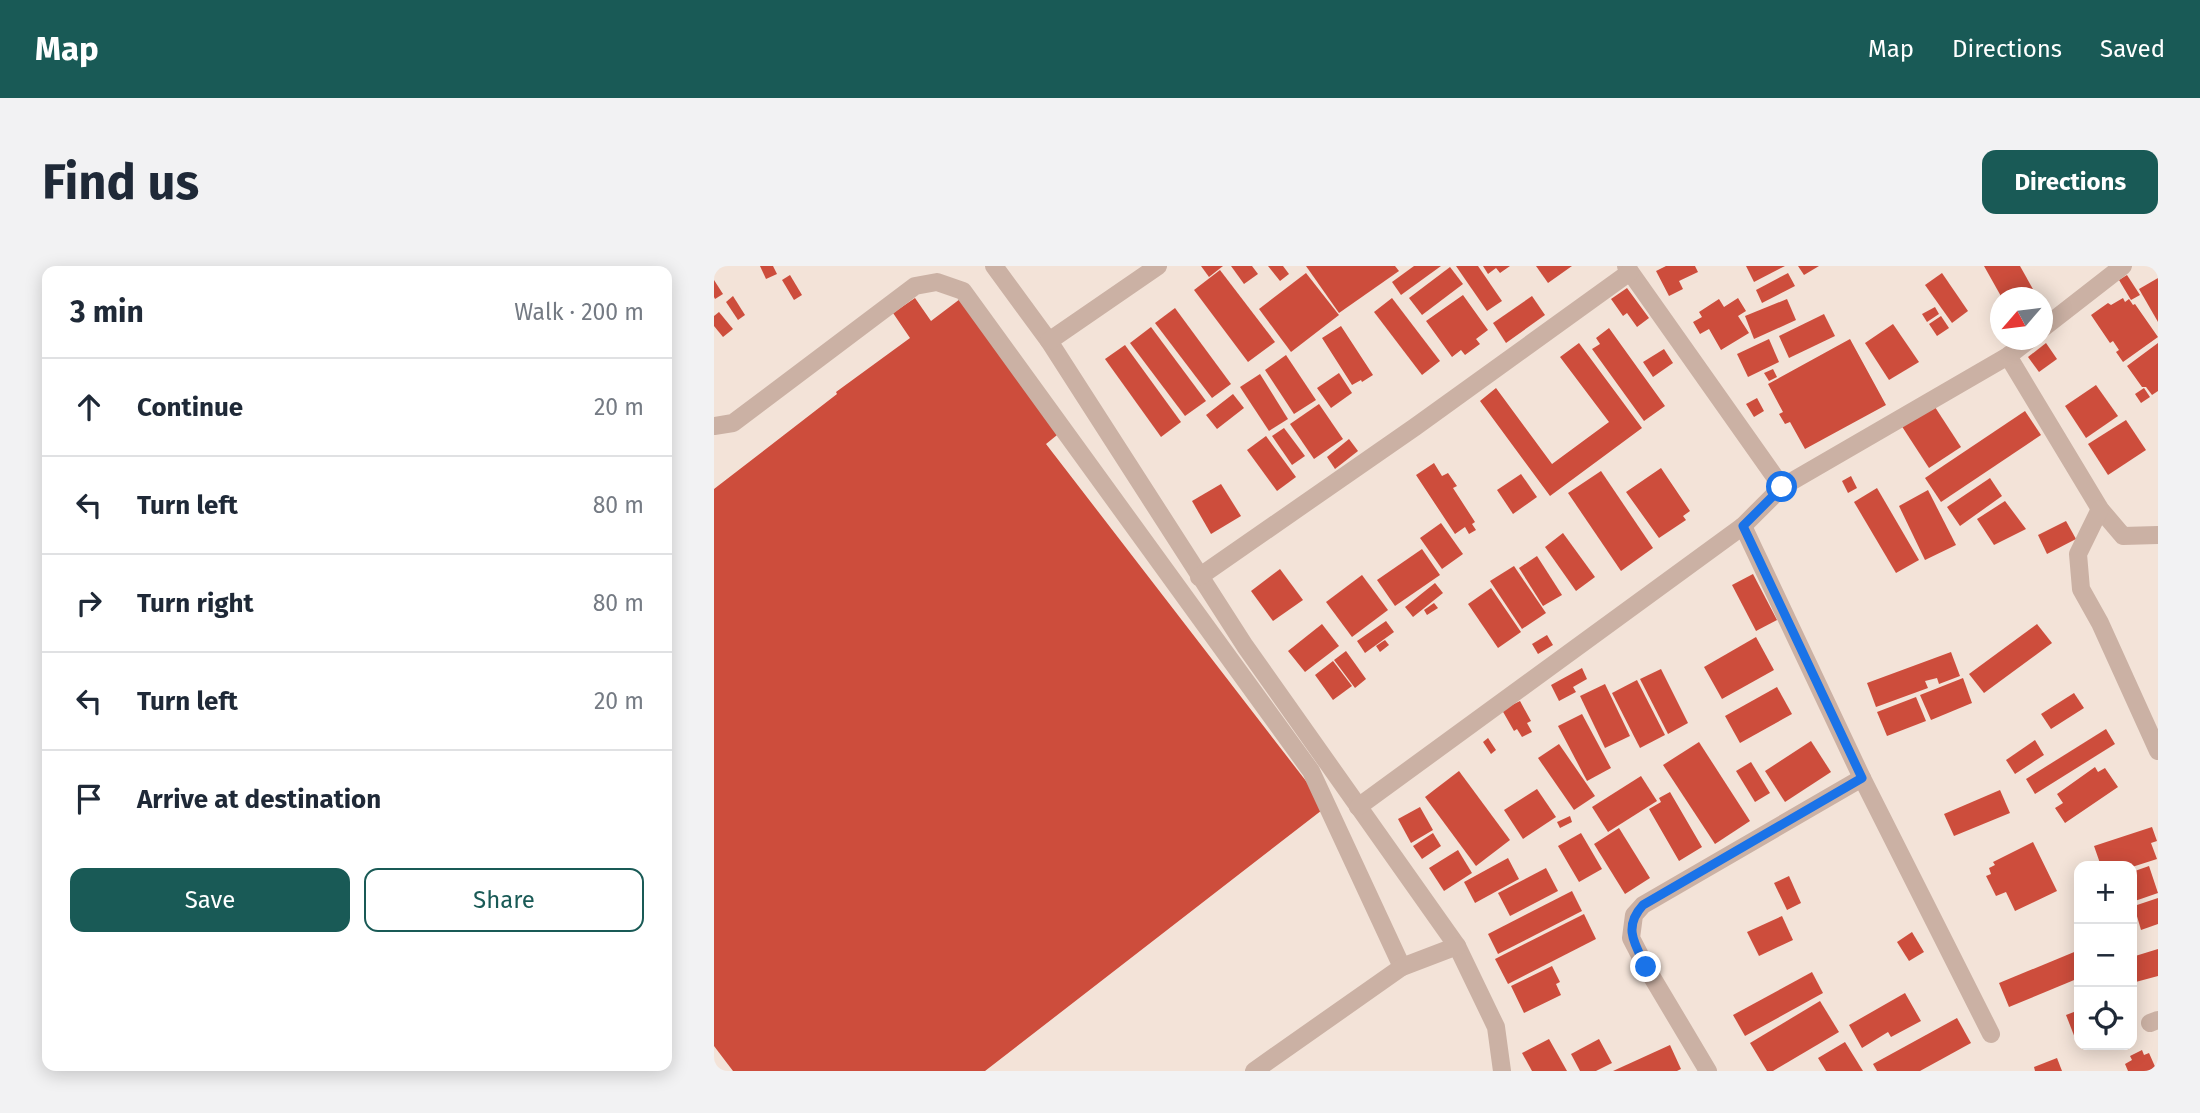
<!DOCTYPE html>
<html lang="en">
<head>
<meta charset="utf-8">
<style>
	:root { --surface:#fff; --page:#f2f2f3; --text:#1f2937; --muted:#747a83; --line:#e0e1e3; --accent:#195a56 }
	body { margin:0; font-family:"Fira Sans",sans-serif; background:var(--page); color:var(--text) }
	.controls { position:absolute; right:21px; bottom:21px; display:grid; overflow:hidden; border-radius:14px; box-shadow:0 4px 18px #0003 }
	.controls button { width:63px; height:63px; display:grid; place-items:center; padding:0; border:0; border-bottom:2px solid var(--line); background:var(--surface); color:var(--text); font:35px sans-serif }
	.compass { position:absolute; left:1276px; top:21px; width:63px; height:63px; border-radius:50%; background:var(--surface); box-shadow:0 4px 18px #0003; rotate:242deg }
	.stop { position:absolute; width:21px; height:21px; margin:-16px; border:5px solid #1a73e8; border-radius:50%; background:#fff }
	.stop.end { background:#1a73e8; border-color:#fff; box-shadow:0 2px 7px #0008 }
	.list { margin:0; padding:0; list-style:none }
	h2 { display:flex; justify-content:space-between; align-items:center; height:91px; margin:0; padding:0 28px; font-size:30px }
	h2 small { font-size:23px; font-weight:400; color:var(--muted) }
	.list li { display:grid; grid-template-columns:46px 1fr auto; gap:21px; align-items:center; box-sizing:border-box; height:98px; padding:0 28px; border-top:2px solid var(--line) }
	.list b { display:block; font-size:26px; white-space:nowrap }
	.list em { font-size:23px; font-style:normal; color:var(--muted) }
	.actions { display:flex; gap:14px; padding:21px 28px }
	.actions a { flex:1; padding:16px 0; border:2px solid var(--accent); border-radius:14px; text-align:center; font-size:24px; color:var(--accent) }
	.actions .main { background:var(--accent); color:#fff }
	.icon { flex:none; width:38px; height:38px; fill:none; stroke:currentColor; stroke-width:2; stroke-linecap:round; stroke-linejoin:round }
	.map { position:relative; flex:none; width:1444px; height:805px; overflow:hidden; border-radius:14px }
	header { display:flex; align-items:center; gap:42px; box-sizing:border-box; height:98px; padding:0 35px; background:var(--accent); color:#fff }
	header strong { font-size:33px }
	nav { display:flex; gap:38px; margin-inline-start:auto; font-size:24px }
	.intro { display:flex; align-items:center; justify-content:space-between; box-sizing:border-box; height:168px; padding:0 42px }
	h1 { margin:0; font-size:49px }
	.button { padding:18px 32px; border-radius:14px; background:var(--accent); color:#fff; font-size:24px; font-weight:700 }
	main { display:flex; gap:42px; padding:0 42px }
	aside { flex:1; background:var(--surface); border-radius:14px; box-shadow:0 4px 18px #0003 }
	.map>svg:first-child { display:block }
	.building { fill:#cd4d3c }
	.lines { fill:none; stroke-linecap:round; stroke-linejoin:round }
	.minor { stroke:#cbb1a4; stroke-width:18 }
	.route { stroke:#1a73e8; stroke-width:9 }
</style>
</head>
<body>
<header>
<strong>Map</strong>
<nav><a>Map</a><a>Directions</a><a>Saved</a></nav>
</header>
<div class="intro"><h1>Find us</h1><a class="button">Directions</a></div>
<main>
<aside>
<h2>3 min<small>Walk · 200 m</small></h2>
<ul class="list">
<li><svg class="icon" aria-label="ahead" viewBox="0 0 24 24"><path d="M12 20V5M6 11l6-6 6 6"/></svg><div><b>Continue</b></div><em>20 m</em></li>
<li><svg class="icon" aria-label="left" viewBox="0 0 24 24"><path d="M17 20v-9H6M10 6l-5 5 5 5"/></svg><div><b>Turn left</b></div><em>80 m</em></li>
<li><svg class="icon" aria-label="right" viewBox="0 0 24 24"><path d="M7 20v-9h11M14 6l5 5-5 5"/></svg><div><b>Turn right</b></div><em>80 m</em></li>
<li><svg class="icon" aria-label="left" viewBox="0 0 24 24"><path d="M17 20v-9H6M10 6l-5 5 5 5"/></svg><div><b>Turn left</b></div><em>20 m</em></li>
<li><svg class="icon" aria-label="arrive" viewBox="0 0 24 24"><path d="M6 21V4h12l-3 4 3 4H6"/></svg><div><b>Arrive at destination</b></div></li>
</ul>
<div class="actions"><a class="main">Save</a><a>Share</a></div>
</aside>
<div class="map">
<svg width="1444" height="805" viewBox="0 0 1444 805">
	<rect width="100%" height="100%" fill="#f3e3d8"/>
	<g class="building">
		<polygon points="46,0 59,0 63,8 52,13"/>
		<polygon points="487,0 509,0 495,11"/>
		<polygon points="517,0 538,0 544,8 530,18"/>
		<polygon points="554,0 569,0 575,8 566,15"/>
		<polygon points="592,0 681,0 685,5 625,47"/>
		<polygon points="700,0 727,0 687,29 678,16"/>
		<polygon points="742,0 764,0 788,35 773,45"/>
		<polygon points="769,0 796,0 786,7 782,2 774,8"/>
		<polygon points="822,0 858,0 834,17"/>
		<polygon points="952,0 981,0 984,6 965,15 969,23 955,30 942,5"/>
		<polygon points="1032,0 1071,0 1040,16"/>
		<polygon points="1084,0 1105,0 1090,9"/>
		<polygon points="1270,0 1306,0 1320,25 1309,32 1288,32"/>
		<polygon points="736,1 749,18 708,49 695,32"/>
		<polygon points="506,4 561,76 534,96 480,24"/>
		<polygon points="592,7 625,49 577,86 545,43"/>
		<polygon points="1074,7 1081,20 1048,37 1042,24"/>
		<polygon points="1228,7 1254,45 1238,57 1211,19"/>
		<polygon points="76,9 88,29 80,34 68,14"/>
		<polygon points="1413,9 1426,29 1417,34 1405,14"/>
		<polygon points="1444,12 1444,56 1425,23"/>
		<polygon points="0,14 9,28 1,33 0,31"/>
		<polygon points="913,22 935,52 923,61 913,47 909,50 897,33"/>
		<polygon points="749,29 774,64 762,73 766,78 751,89 747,84 738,91 712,55"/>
		<polygon points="19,30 31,49 24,54 12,36"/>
		<polygon points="818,30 831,49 792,77 779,57"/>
		<polygon points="201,32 217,55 246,33 348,165 332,178 612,541 271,805 19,805 0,780 0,223 123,128 122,126 196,72 179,47"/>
		<polygon points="678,32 726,95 708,109 660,46"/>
		<polygon points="1024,32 1032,45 1024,50 1035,67 1007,84 995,63 986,68 979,56 988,51 985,46 1005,33 1010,41"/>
		<polygon points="1409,32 1411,36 1415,33 1419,39 1421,38 1444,71 1409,96 1402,86 1405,84 1399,75 1396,77 1377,49 1394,37 1397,39"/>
		<polygon points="1073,33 1082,54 1040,73 1031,50"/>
		<polygon points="1221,41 1225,48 1213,56 1208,48"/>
		<polygon points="461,42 517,118 498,132 441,57"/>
		<polygon points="5,46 19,63 9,71 0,60 0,50"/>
		<polygon points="1110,48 1121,70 1075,92 1065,70"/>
		<polygon points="1227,50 1235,62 1223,70 1215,58"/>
		<polygon points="1179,58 1205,96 1175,114 1151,77"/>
		<polygon points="627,60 659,109 648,116 647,114 638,119 608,72"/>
		<polygon points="437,61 492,135 471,150 416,77"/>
		<polygon points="895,62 951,140 930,155 878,83 886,78 882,72"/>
		<polygon points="1055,73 1065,96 1034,111 1023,88"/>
		<polygon points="1136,73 1172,139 1091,183 1076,156 1071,158 1065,148 1069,146 1054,118"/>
		<polygon points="865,77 928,162 836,230 766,135 782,122 838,198 895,156 846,91"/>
		<polygon points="1332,77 1343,93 1325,106 1314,91"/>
		<polygon points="1444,77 1444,125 1438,129 1432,121 1428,121 1413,100"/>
		<polygon points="411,79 467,156 447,171 391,93"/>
		<polygon points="950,83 959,97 939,111 929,96"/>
		<polygon points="572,89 602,134 580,148 551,104"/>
		<polygon points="1059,103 1063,111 1055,115 1050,107"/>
		<polygon points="625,107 638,127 617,142 603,122"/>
		<polygon points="546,108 574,153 555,165 526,121"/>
		<polygon points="1382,119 1404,150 1372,172 1351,140"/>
		<polygon points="1430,122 1436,131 1427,137 1421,128"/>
		<polygon points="519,128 530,142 503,163 492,149"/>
		<polygon points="1043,132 1050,145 1040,151 1032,138"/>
		<polygon points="605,138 629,173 600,193 576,158"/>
		<polygon points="1219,138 1247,181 1215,202 1187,159"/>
		<polygon points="1311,145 1327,169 1227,236 1211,212"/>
		<polygon points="1412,154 1432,184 1394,209 1374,178"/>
		<polygon points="570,162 591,190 578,199 558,170"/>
		<polygon points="552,170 582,211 563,225 533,184"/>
		<polygon points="635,173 644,185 621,203 613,191"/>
		<polygon points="720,197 728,210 734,207 743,220 739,222 761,256 758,258 762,264 755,268 751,261 741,268 702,209"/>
		<polygon points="947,202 976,245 969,250 972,254 945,272 912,226"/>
		<polygon points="887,205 939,282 907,305 854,227"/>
		<polygon points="807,208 823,231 799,248 783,224"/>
		<polygon points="1137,210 1143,222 1134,227 1128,215"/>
		<polygon points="1276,212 1288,230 1246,260 1233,241"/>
		<polygon points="507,218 527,250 497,268 478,235"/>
		<polygon points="1163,222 1205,294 1182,307 1140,236"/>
		<polygon points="1214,224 1242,279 1211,294 1185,240"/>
		<polygon points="1291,235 1312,263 1280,279 1263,253"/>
		<polygon points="1352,255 1362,273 1333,288 1324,269"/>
		<polygon points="727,257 749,288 728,303 706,272"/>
		<polygon points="849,267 881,311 862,325 831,281"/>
		<polygon points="708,283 726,309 681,340 663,314"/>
		<polygon points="823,290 848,329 829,340 805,302"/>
		<polygon points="800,300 832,347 808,363 776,315"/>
		<polygon points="566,303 589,334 559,355 537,325"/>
		<polygon points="1039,308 1063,354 1042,365 1018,319"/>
		<polygon points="648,309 674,344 638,371 612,336"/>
		<polygon points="721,317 729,327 699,351 691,341"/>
		<polygon points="777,322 807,366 784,382 754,338"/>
		<polygon points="720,337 724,342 713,349 710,344"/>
		<polygon points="672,355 680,366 651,387 643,375"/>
		<polygon points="608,358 625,380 591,406 574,385"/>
		<polygon points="1323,358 1338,377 1270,427 1255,408"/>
		<polygon points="833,369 839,379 824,388 818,378"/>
		<polygon points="1042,371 1060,404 1008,433 990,401"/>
		<polygon points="671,374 675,379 666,386 662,380"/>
		<polygon points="632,385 652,413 641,422 620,394"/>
		<polygon points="1237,386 1246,410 1225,418 1223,412 1211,415 1214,422 1162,441 1153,417"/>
		<polygon points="619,395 638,420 619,434 601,409"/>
		<polygon points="868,402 873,413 859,421 862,426 845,435 837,419"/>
		<polygon points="947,403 974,457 954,468 926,413"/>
		<polygon points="1249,412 1258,437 1217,454 1206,429"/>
		<polygon points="923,414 951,469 926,482 898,427"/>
		<polygon points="891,418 916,470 891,482 866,430"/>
		<polygon points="1063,421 1078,448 1026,477 1011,450"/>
		<polygon points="1360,427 1370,442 1337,463 1327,448"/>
		<polygon points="1202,431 1212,455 1173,470 1163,446"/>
		<polygon points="806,435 817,455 813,457 818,466 808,471 803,463 800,465 788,444"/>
		<polygon points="868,448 897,502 873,515 844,460"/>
		<polygon points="1392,463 1401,478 1321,528 1312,513"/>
		<polygon points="774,472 782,484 777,488 769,476"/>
		<polygon points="1321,474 1330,489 1301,508 1292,494"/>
		<polygon points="1097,475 1117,506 1071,536 1051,505"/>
		<polygon points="985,476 1036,555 1001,578 949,499"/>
		<polygon points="845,478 881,530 860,544 824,492"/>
		<polygon points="1037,496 1056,527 1041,536 1022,505"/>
		<polygon points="1381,501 1384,506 1391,502 1404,521 1351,557 1341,542 1349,537 1343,528"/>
		<polygon points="745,505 796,574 762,600 711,531"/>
		<polygon points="927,510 943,535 894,566 878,541"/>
		<polygon points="823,523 842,551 809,573 790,544"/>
		<polygon points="1286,524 1296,547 1240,570 1230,548"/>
		<polygon points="956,526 988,581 965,595 935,543 947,536 945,532"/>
		<polygon points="706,541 719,564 697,577 684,553"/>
		<polygon points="856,550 858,556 846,562 843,556"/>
		<polygon points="1438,561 1443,575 1437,577 1443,593 1418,601 1387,600 1380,580"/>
		<polygon points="905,562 936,612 911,628 880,578"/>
		<polygon points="719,567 727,580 708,593 699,580"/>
		<polygon points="867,567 888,603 865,616 844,580"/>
		<polygon points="1319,576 1343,625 1301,645 1292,626 1282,630 1272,610 1277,608 1275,602 1281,599 1279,596"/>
		<polygon points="744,584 758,607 730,625 715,602"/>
		<polygon points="794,592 805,613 761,637 750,616"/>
		<polygon points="1435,600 1444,627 1418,636 1418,606"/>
		<polygon points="832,602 844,625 796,650 784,627"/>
		<polygon points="1075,610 1087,637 1073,644 1060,617"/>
		<polygon points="858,625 868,645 784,688 774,668"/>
		<polygon points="1444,632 1444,658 1427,664 1420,640"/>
		<polygon points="870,648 882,673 794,718 781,693"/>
		<polygon points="1068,650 1079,674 1045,690 1033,666"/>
		<polygon points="1198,666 1210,686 1195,695 1183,676"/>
		<polygon points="1444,683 1444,710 1418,717 1418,691"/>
		<polygon points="1365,684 1365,712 1295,741 1285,717"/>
		<polygon points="838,700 846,716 842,718 847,729 810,747 797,720"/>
		<polygon points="1098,706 1109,727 1031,770 1019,749"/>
		<polygon points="1191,727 1207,755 1177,771 1174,766 1148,782 1135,759"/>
		<polygon points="1106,735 1125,766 1059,805 1053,805 1036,777"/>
		<polygon points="1365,744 1365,770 1361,772 1352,749"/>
		<polygon points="1243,752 1257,777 1206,805 1163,805 1159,798"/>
		<polygon points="835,773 853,805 818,805 808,787"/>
		<polygon points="885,773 898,797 882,805 866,805 857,788"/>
		<polygon points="1131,776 1149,805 1112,805 1104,792"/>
		<polygon points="956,779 967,803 963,805 899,805"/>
		<polygon points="1428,784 1430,789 1435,787 1443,805 1414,805 1411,798 1418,794 1416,790"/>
		<polygon points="1343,792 1348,805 1321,805 1320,801"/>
	</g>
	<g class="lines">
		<g class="minor">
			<polyline points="280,0 335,75 531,380 743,680 782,761 788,805"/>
			<polyline points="912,0 1068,221"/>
			<polyline points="1328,63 1409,0"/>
			<polyline points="335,75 444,0"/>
			<polyline points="1294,90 1386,243 1409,270 1444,269"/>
			<polyline points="0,160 19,157 201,20 223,16 249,25 597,505 688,701"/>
			<polyline points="1386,243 1364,288 1367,323 1386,357 1444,485"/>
			<polyline points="1029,260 1148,512 1277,768"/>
			<polyline points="485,311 701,161 916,6"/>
			<polyline points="644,541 1029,260 1068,221 1294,90 1315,74"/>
			<polyline points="1436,757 1444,754"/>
			<polyline points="540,805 688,701 743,680"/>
			<polyline points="994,805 932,701 917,672 920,649 929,639 1148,512"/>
		</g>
	</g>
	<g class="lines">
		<path class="route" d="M932,701C920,677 909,661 929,639L1148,512L1029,260L1068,221"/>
	</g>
</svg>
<div class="controls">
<button>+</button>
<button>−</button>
<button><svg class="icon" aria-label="locate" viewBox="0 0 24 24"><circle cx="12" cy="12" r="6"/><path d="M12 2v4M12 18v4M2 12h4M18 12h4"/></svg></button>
</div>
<svg class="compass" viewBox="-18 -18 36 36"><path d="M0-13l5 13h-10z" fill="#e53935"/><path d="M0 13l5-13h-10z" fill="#747a83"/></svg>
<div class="stop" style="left:1068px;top:221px"></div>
<div class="stop end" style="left:932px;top:701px"></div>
</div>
</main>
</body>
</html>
